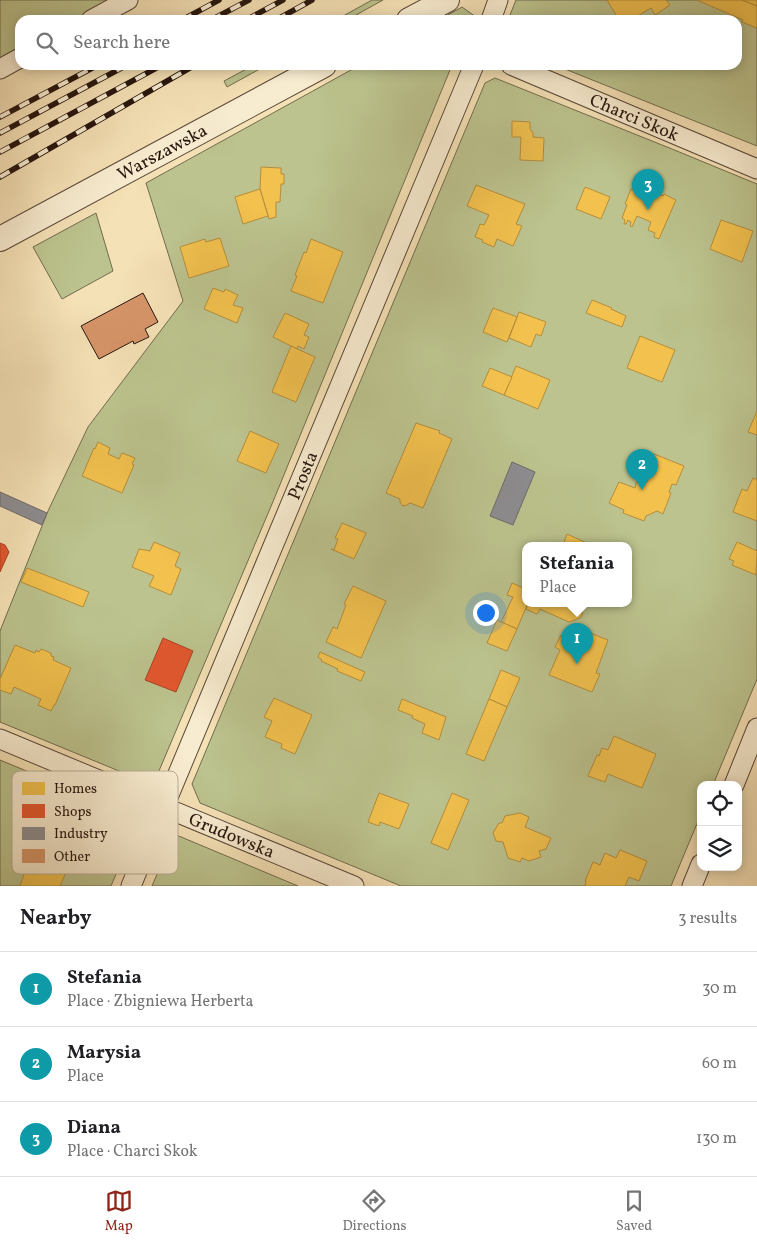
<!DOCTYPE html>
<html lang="en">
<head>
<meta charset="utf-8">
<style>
	:root { --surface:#fff; --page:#f2f2f2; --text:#202124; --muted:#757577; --line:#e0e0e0; --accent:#8f2418 }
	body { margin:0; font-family:Vollkorn,serif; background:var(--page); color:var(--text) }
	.controls { position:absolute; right:15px; bottom:15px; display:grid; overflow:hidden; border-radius:10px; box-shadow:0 2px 12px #0003 }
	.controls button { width:45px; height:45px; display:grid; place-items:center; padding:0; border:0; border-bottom:1px solid var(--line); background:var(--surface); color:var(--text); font:25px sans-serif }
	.you { position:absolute; left:485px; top:612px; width:18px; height:18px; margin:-12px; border:4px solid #fff; border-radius:50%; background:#1a73e8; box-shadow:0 0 0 8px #1a73e833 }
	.badge { display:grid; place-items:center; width:32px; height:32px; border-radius:50%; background:var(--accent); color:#fff; font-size:16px; font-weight:700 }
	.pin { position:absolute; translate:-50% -41px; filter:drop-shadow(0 1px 2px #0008) }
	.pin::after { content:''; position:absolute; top:26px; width:18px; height:15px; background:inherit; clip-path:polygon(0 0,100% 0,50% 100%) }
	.popup { position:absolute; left:522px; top:542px; width:110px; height:65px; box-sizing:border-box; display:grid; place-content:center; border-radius:10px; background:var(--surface); filter:drop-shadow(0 1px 4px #0005); font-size:16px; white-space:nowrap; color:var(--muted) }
	.popup b { font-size:19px; color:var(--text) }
	.popup::after { content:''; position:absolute; left:50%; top:100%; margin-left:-10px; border:10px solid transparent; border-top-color:var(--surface) }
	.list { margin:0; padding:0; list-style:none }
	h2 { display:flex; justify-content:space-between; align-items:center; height:65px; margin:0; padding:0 20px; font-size:21px }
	h2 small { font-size:16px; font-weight:400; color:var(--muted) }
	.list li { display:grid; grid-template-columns:32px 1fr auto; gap:15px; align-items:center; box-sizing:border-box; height:75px; padding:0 20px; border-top:1px solid var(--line) }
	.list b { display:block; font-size:19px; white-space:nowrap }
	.list p { margin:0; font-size:16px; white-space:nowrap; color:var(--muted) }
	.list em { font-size:16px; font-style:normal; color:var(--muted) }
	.icon { flex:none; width:28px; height:28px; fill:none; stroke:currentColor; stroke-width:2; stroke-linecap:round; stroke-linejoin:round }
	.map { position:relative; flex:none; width:757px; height:886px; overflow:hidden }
	.search { position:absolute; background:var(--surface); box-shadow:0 2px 12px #0003; left:15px; right:15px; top:15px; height:55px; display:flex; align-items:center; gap:12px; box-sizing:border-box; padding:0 18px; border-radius:15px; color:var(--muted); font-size:19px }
	.sheet { height:290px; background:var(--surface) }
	nav { display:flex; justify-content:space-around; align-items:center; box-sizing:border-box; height:70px; border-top:1px solid var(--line); background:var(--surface); font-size:14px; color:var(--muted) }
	nav a { display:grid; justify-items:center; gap:2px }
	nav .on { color:var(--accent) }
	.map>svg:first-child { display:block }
	.green { fill:#bcc38e; stroke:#726c4e; fill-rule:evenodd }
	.homes { fill:#f2c14e; stroke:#b58d3b }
	.shops { fill:#e4572e; stroke:#ab4324 }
	.industry { fill:#8d8d92; stroke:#6e696a }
	.building { fill:#d79568; stroke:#27150e }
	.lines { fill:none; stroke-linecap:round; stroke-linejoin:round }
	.minor-casing { stroke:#5a4838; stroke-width:21 }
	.tertiary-casing { stroke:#5a4838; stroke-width:26 }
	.minor { stroke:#f8ecd0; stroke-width:19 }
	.tertiary { stroke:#f8ecd0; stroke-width:24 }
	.rail-casing { stroke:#27150e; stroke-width:5.5 }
	.rail { stroke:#f8ecd0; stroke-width:4; stroke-dasharray:11; stroke-linecap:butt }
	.labels { text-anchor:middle; stroke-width:5; stroke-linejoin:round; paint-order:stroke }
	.street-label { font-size:18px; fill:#27150e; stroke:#f8ecd0 }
	.key { fill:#f8ecd0; stroke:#b9ac96; stroke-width:1 }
	.key-label { font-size:14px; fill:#27150e }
</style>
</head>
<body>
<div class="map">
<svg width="757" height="886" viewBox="0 0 757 886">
	<rect width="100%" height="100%" fill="#f5e1b6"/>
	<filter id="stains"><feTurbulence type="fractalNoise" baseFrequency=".004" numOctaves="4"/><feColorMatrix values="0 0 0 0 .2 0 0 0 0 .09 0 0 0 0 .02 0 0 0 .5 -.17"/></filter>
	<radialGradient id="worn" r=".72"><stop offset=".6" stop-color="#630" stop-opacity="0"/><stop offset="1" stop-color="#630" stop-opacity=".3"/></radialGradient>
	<g class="green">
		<polygon points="0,0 113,0 75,20 20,20 20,50 0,61"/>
		<polygon points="372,0 383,0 347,20 336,20"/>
		<polygon points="516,0 757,0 757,146 555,65 737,65 737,20 508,20"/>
		<polygon points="462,7 476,17 474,20 439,20"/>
		<polygon points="254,65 267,65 227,87 224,81"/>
		<polygon points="360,65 452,65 272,504 153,785 0,722 0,631 48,511 88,427 183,301 146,183"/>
		<path d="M495,78L672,149L757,184V679L713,785H701V814L671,886H401L200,803L192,784L485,83ZM526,545H628V603H526Z"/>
		<polygon points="96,213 113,271 62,299 33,247"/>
		<polygon points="0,760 140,818 111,886 0,886"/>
		<polygon points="174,834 298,886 152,886"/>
	</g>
	<g class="homes">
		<polygon points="607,0 666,0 670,5 655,15 651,8 631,20 619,20"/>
		<polygon points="697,0 742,0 757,6 757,28 742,22 743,20"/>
		<polygon points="742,0 757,0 757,6"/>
		<polygon points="512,121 530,122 530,129 533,133 533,137 544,138 543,161 520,160 521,137 512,137"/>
		<polygon points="261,167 281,168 281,174 284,174 284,184 281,184 280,202 276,202 276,217 269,219 260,189"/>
		<polygon points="637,183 648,188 648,190 663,196 664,194 676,200 659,239 654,237 655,233 648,230 651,222 637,216 632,227 630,226 631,222 628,220 626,224 624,224 625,220 622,218 627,205 625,204 631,189 634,190"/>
		<polygon points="476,185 525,204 516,224 522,226 513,246 497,239 494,247 482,242 483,240 475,237 480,224 484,225 489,215 467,206"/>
		<polygon points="585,187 610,197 601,219 576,209"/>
		<polygon points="260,189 268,216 243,224 235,197"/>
		<polygon points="721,220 753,231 742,262 710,249"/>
		<polygon points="220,238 229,266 189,278 180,247 205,239 206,242"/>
		<polygon points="311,239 343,252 323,303 291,291 297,276 295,275 304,252 306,253"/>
		<polygon points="213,288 224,292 225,289 238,295 233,305 243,308 237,323 204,309"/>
		<polygon points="592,300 612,308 611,309 626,316 622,327 586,313"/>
		<polygon points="493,308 517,317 507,342 483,332"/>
		<polygon points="519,312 546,322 541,336 536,334 531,347 509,338"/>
		<polygon points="285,313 309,324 304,335 309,337 304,349 298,346 297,349 273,337"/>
		<polygon points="640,336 675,350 662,382 627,368"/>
		<polygon points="291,346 315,357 296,402 272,392"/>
		<polygon points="516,366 550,380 538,409 504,395"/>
		<polygon points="490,368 512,377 504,395 482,386"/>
		<polygon points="757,411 757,435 748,432"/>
		<polygon points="416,423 440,431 439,433 452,439 423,508 410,503 407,505 403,506 400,502 400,499 386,493"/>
		<polygon points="250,431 279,444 266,473 237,461"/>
		<polygon points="98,442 110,448 108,454 119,459 122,453 135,458 132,464 134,465 122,493 82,476 94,448 95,449"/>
		<polygon points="654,454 684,466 676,485 672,484 669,492 671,493 663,514 657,511 646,516 644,521 623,513 624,510 609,503 619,482 635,488 636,483 642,481 646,483 650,475 646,473"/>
		<polygon points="753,478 757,480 757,521 733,512 742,489 747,491"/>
		<polygon points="342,523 366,533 354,559 331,549 334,550 338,539 335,538"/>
		<polygon points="567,534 589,544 588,545 563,545"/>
		<polygon points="154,542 180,553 175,566 181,569 171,595 149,586 154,576 132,567 139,549 150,551"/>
		<polygon points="737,542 757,551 756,575 732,565 734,561 729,559"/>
		<polygon points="27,568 89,592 83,607 21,582"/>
		<polygon points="512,583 526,589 526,603 528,603 517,629 501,622 513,597 507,595"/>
		<polygon points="353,586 386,601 361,658 326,642 333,627 337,629 346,605 344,604"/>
		<polygon points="529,603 558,603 583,613 580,618 569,622 540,609 537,614 526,609"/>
		<polygon points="497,620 517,629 507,651 487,643"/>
		<polygon points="580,629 608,640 596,673 600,674 592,692 549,675 560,650 555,647 561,635 565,637 566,635 576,639"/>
		<polygon points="15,645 35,653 36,650 39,652 41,649 51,653 51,656 54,657 53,660 71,668 55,705 54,705 51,711 38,705 41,699 14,687 11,694 0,690 0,679"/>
		<polygon points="320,652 365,672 361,681 337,671 338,669 321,661 322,660 318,657"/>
		<polygon points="501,670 520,678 507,707 489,699"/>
		<polygon points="274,698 312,715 295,754 281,748 282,744 265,737 272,721 264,717"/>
		<polygon points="402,699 446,717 439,740 422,733 425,724 412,718 413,716 398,710"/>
		<polygon points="489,699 507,707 484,761 466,754"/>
		<polygon points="614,736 656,754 642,788 608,774 605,782 588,776 597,755 599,756 602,748 608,750"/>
		<polygon points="379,793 409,804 399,829 380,822 379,826 368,822"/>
		<polygon points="452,793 469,800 448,850 431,843"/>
		<polygon points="520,813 529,817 525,827 551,838 546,849 539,851 541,857 529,861 522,858 520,862 508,858 503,842 496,841 493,833 499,823 502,823 505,816"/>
		<polygon points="43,829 78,844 60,886 20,886 33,848 35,849"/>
		<polygon points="620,850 647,861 639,881 629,877 625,886 585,886 586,881 585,881 593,862 600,865 605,853 616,858"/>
	</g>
	<g class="shops">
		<polygon points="0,543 5,545 9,552 0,572"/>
		<polygon points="163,638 193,651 176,692 145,680"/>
	</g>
	<g class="industry">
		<polygon points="512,462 535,472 513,525 490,516"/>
		<polygon points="0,492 47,513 42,525 0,506"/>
	</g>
	<polygon class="building" points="143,293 158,322 145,329 149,337 134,344 133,341 99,359 81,326"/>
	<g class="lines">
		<g class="minor-casing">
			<g id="minor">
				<polyline points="91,20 128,0"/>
				<polyline points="491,20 498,0"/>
				<path id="s1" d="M511,65L757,169"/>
				<polyline points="0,69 20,58"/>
				<path id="s2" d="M0,739L354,886"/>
				<polyline points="734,785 757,728"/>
				<path id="s3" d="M131,886L474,65"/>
				<polyline points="692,886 701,864"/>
			</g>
		</g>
		<g class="tertiary-casing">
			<g id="tertiary">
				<polyline points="409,20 447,0"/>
				<path id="s4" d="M0,239L324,65"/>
			</g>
		</g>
		<use href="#minor" class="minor"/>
		<use href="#tertiary" class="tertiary"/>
		<g class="rail-casing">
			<g id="rail">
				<polyline points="182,20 219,0"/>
				<polyline points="211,20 249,0"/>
				<polyline points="246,20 283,0"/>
				<polyline points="276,20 312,0"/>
				<polyline points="0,117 98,65"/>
				<polyline points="0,133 127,65"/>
				<polyline points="0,152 162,65"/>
				<polyline points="0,177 195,65"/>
			</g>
		</g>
		<use href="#rail" class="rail"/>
	</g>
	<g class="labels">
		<g class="street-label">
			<text dy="6" stroke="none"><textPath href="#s1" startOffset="134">Charci Skok</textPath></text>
			<text dy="6" stroke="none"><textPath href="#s4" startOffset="184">Warszawska</textPath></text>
			<text dy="6" stroke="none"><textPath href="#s3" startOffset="445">Prosta</textPath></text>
			<text dy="6" stroke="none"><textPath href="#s2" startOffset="251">Grudowska</textPath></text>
		</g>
	</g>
	<rect x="12" y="771" width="166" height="103" rx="8" class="key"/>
	<rect x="22" y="782" width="23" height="13" fill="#f2c14e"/>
	<rect x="22" y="804" width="23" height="14" fill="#e4572e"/>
	<rect x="22" y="827" width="23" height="13" fill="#8d8d92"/>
	<rect x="22" y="849" width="23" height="14" fill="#d79568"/>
	<g class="key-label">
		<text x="54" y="793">Homes</text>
		<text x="54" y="816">Shops</text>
		<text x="54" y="838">Industry</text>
		<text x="54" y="861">Other</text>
	</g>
	<rect width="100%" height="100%" filter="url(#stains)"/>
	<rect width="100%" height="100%" fill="url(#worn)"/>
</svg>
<div class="controls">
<button><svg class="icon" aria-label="locate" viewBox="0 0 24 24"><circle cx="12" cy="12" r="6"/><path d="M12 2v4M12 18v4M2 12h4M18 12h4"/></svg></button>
<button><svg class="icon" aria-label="layers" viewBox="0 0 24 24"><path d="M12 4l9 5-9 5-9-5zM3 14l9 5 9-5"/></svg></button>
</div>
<div class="you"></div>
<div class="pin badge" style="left:577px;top:664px;background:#0f9aa8">1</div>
<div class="popup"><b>Stefania</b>Place</div>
<div class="pin badge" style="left:642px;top:490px;background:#0f9aa8">2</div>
<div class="pin badge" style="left:648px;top:210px;background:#0f9aa8">3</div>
<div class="search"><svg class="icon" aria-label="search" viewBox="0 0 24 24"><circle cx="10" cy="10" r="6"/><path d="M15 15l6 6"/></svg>Search here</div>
</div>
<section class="sheet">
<h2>Nearby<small>3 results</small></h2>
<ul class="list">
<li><span class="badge" style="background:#0f9aa8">1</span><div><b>Stefania</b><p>Place · Zbigniewa Herberta</p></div><em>30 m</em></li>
<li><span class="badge" style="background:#0f9aa8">2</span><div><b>Marysia</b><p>Place</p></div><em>60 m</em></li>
<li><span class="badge" style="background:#0f9aa8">3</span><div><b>Diana</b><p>Place · Charci Skok</p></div><em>130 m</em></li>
</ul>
</section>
<nav>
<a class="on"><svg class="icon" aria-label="map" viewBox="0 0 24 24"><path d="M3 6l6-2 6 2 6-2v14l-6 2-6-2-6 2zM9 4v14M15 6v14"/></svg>Map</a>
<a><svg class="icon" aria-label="directions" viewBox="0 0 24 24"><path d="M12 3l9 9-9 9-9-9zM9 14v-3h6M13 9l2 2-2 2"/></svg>Directions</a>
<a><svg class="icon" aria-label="saved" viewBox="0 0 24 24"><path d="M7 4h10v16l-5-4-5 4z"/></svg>Saved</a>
</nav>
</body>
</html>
